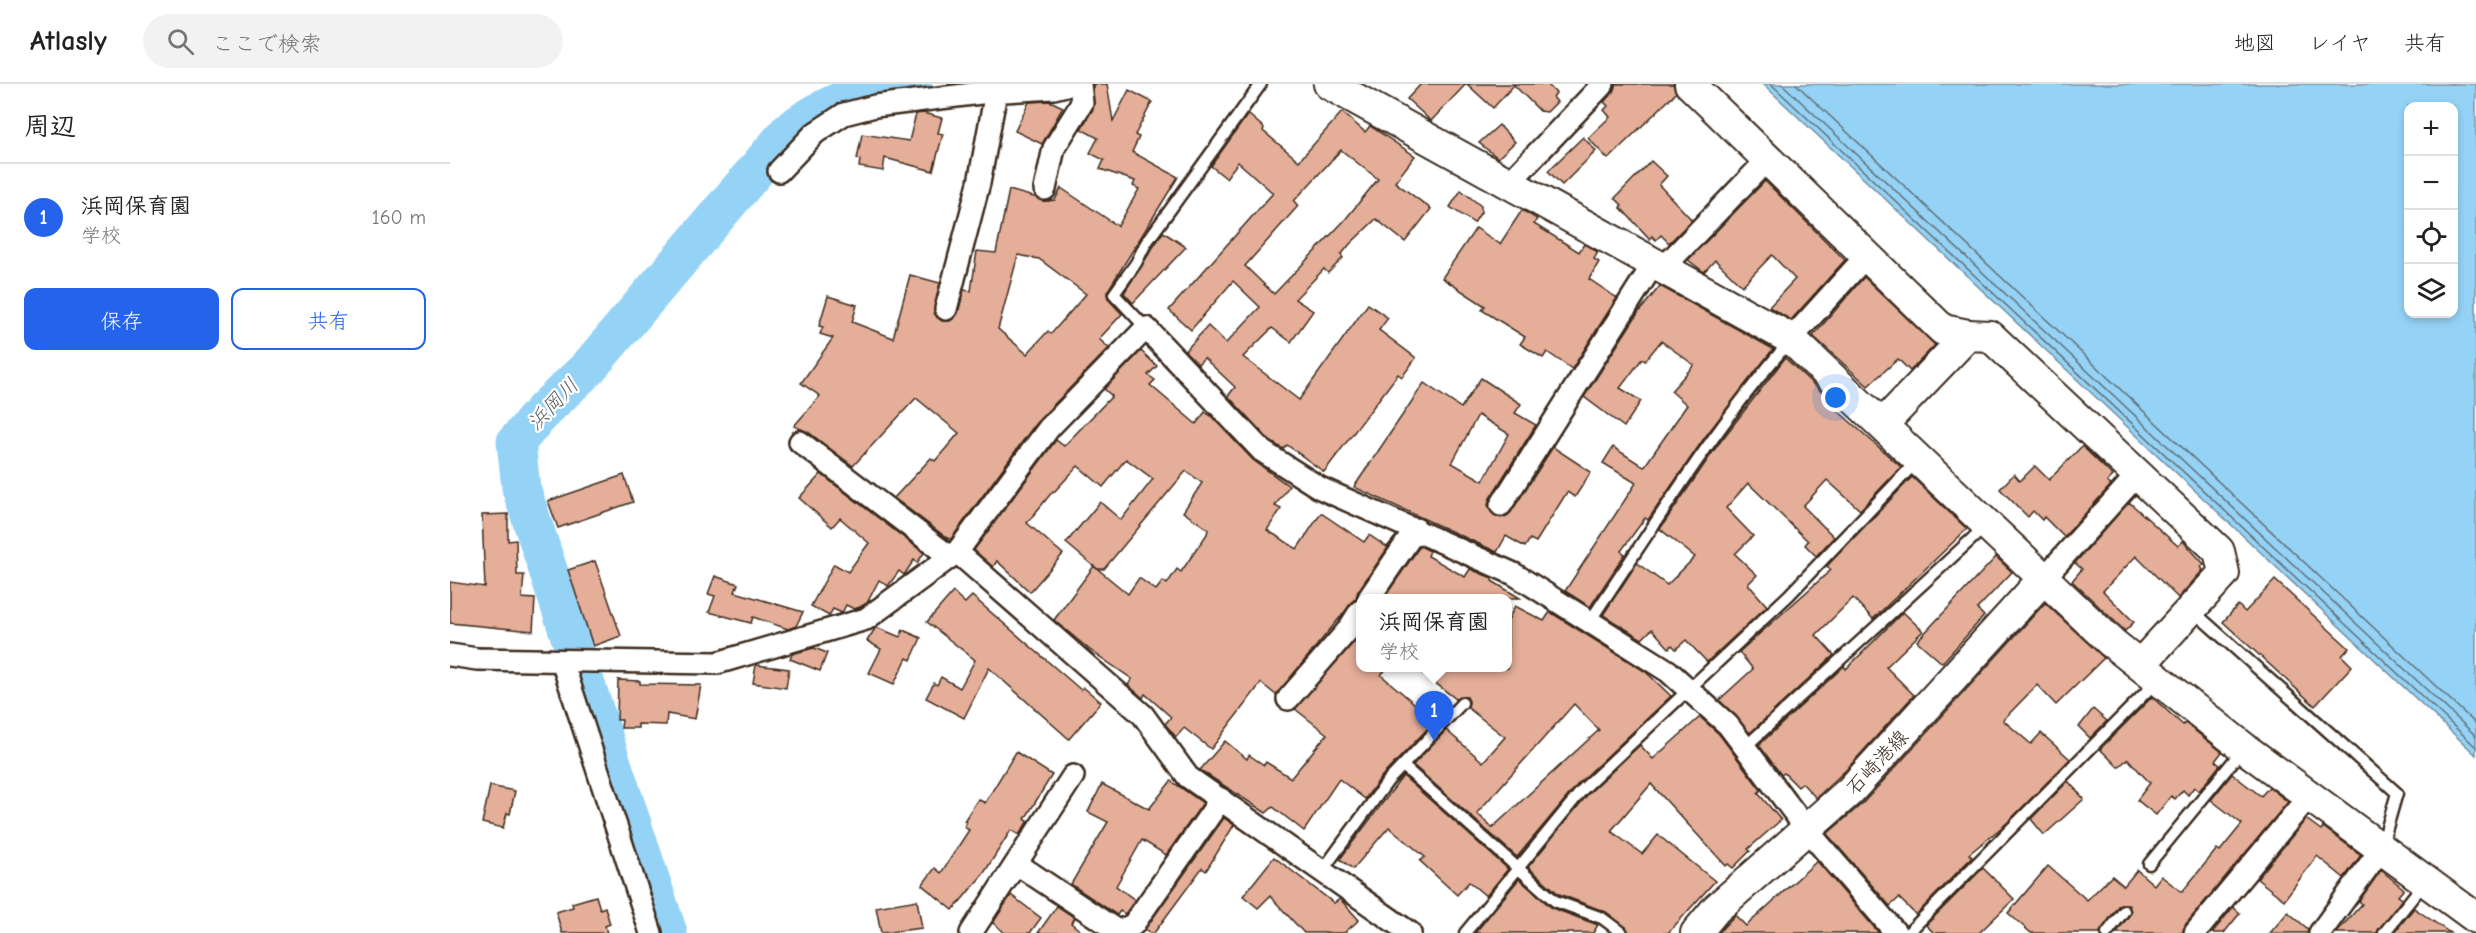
<!DOCTYPE html>
<html lang="ja">
<head>
<meta charset="utf-8">
<style>
	:root { --surface:#fff; --page:#f2f2f2; --text:#222; --muted:#767676; --line:#e0e0e0; --accent:#2563eb }
	body { margin:0; font-family:"Comic Neue","Klee One",sans-serif; background:var(--page); color:var(--text) }
	.controls { position:absolute; right:18px; top:18px; display:grid; overflow:hidden; border-radius:12px; box-shadow:0 3px 9px #0003 }
	.controls button { width:54px; height:54px; display:grid; place-items:center; padding:0; border:0; border-bottom:2px solid var(--line); background:var(--surface); color:var(--text); font:30px sans-serif }
	.you { position:absolute; left:1386px; top:314px; width:21px; height:21px; margin:-15px; border:4px solid #fff; border-radius:50%; background:#1a73e8; box-shadow:0 0 0 9px #1a73e833 }
	.badge { display:grid; place-items:center; width:39px; height:39px; border-radius:50%; background:var(--accent); color:#fff; font-size:20px; font-weight:700 }
	.pin { position:absolute; translate:-50% -50px; filter:drop-shadow(0 2px 3px #0008) }
	.pin::after { content:''; position:absolute; top:32px; width:21px; height:18px; background:inherit; clip-path:polygon(0 0,100% 0,50% 100%) }
	.popup { position:absolute; left:906px; top:510px; width:156px; height:78px; box-sizing:border-box; display:grid; place-content:center; border-radius:12px; background:var(--surface); filter:drop-shadow(0 2px 4px #0005); font-size:20px; white-space:nowrap; color:var(--muted) }
	.popup b { font-size:22px; color:var(--text) }
	.popup::after { content:''; position:absolute; left:50%; top:100%; margin-left:-12px; border:12px solid transparent; border-top-color:var(--surface) }
	.list { margin:0; padding:0; list-style:none }
	h2 { display:flex; justify-content:space-between; align-items:center; height:78px; margin:0; padding:0 24px; font-size:26px }
	h2 small { font-size:20px; font-weight:400; color:var(--muted) }
	.list li { display:grid; grid-template-columns:39px 1fr auto; gap:18px; align-items:center; box-sizing:border-box; height:108px; padding:0 24px; border-top:2px solid var(--line) }
	.list b { display:block; font-size:22px; white-space:nowrap }
	.list p { margin:0; font-size:20px; white-space:nowrap; color:var(--muted) }
	.list em { font-size:20px; font-style:normal; color:var(--muted) }
	.actions { display:flex; gap:12px; padding:18px 24px }
	.actions a { flex:1; padding:14px 0; border:2px solid var(--accent); border-radius:12px; text-align:center; font-size:21px; color:var(--accent) }
	.actions .main { background:var(--accent); color:#fff }
	.icon { flex:none; width:33px; height:33px; fill:none; stroke:currentColor; stroke-width:2; stroke-linecap:round; stroke-linejoin:round }
	.map { position:relative; flex:none; width:2026px; height:849px; overflow:hidden }
	header { display:flex; align-items:center; gap:36px; box-sizing:border-box; height:84px; padding:0 30px; background:var(--surface); border-bottom:2px solid var(--line) }
	header strong { font-size:28px }
	nav { display:flex; gap:33px; margin-inline-start:auto; font-size:21px }
	.search { width:420px; height:54px; background:var(--page); display:flex; align-items:center; gap:15px; box-sizing:border-box; padding:0 21px; border-radius:33px; color:var(--muted); font-size:22px }
	main { display:flex }
	aside { flex:1; background:var(--surface) }
	.map>svg:first-child { display:block }
	.water { fill:#95d3f6; stroke:#718fa0; stroke-width:1.5; fill-rule:evenodd }
	.lines { fill:none; stroke-linecap:round; stroke-linejoin:round }
	.shore { stroke:#5f6e74; stroke-width:1.5 }
	.river { stroke:#95d3f6; stroke-width:39 }
	.building { fill:#e4ae98; stroke:#3b2a1e; stroke-width:1.5; fill-rule:evenodd }
	.lane-casing { stroke:#3b2a1e; stroke-width:15 }
	.street-casing { stroke:#3b2a1e; stroke-width:26 }
	.secondary-casing { stroke:#3b2a1e; stroke-width:34 }
	.lane { stroke:#fff; stroke-width:10 }
	.street { stroke:#fff; stroke-width:21 }
	.secondary { stroke:#fff; stroke-width:30 }
	.labels { text-anchor:middle; stroke-width:4.5; stroke-linejoin:round; paint-order:stroke }
	.street-label { font-size:20px; fill:#3b2a1e; stroke:#fff }
	.water-label { font-size:21px; font-style:italic; fill:#565d5f; stroke:#fff }
</style>
</head>
<body>
<header>
<strong>Atlasly</strong>
<div class="search"><svg class="icon" aria-label="search" viewBox="0 0 24 24"><circle cx="10" cy="10" r="6"/><path d="M15 15l6 6"/></svg>ここで検索</div>
<nav><a>地図</a><a>レイヤ</a><a>共有</a></nav>
</header>
<main>
<aside>
<h2>周辺<small></small></h2>
<ul class="list">
<li><span class="badge">1</span><div><b>浜岡保育園</b><p>学校</p></div><em>160 m</em></li>
</ul>
<div class="actions"><a class="main">保存</a><a>共有</a></div>
</aside>
<div class="map">
<svg width="2026" height="849" viewBox="0 0 2026 849">
	<rect width="100%" height="100%" fill="#fff"/>
	<filter id="ink" filterUnits="userSpaceOnUse"><feTurbulence type="fractalNoise" baseFrequency=".0167" numOctaves="2"/><feDisplacementMap in="SourceGraphic" scale="12" xChannelSelector="R" yChannelSelector="G"/><feConvolveMatrix kernelMatrix="1 2 1 2 8 2 1 2 1" color-interpolation-filters="sRGB"/></filter>
	<g filter="url(#ink)">
		<path class="water" d="M1313,0H2026V671ZM1958,22H2004V230H1958Z"/>
		<g class="lines">
			<g class="shore">
				<polyline points="1321,0 2026,663"/>
				<polyline points="1332,0 2026,652"/>
				<polyline points="1346,0 2026,640"/>
			</g>
			<path class="river" d="M218,849L71,404L66,358L96,324L138,284L340,46C380,18 414,4 462,0"/>
		</g>
		<g class="building">
			<path d="M643,0H657L663,37L679,6L702,18L685,51L689,53L682,68L728,93L657,208L658,215L672,230L649,255L659,264L586,339L501,455L497,454L444,414L481,374L485,377L509,349L466,314L403,382L358,348L344,342L370,312L351,299L383,254L370,250L373,243L369,242L378,212L407,221L402,238L443,254L460,191L490,199L484,229L492,237H500L508,229L514,206L521,207L527,167L546,169L559,106L598,117L605,116L611,104L668,142L689,105L683,102L685,97L650,85L654,76L640,69L648,54L631,45L643,25ZM568,171L589,175L636,210L601,250L598,247L577,270L548,245Z"/>
			<polygon points="971,0 1016,0 981,37 957,15"/>
			<polygon points="1017,0 1097,0 1106,9 1103,13 1107,18 1097,28 1090,27 1064,1 1043,24"/>
			<polygon points="1165,0 1223,0 1226,9 1158,75 1138,54 1160,33 1154,26 1158,22 1154,18 1163,8"/>
			<polygon points="600,17 613,23 592,60 565,47 579,18"/>
			<path d="M892,28L915,48L920,42L965,72L945,98L981,125L955,158L926,135L900,160L891,171L893,174L878,189L874,185L845,215L863,227L841,258L822,244L793,273L849,316L918,220L938,234L929,246L966,274L952,293L948,290L874,388L837,361L833,365L820,357L778,312L785,303L754,274L748,280L735,267L758,242L776,259L810,223L783,197L741,246L719,226L823,109L788,78L776,94L761,82L798,30L814,44L813,47L849,77ZM891,66L928,95L894,137L824,210L795,182L848,122L844,117Z"/>
			<polygon points="473,29 492,34 488,49 493,50 483,87 435,74 433,87 409,83 410,76 407,75 412,50 459,57 466,30"/>
			<polygon points="1049,41 1065,58 1048,74 1029,59"/>
			<polygon points="1133,53 1146,67 1112,101 1098,87"/>
			<polygon points="1201,77 1217,92 1209,101 1242,136 1219,159 1211,151 1206,156 1202,152 1200,155 1170,123 1172,121 1165,114"/>
			<polygon points="1315,97 1395,176 1341,236 1319,223 1345,195 1322,171 1292,202 1265,176 1254,188 1238,176"/>
			<polygon points="1011,106 1031,122 1031,128 1024,139 1000,123"/>
			<polygon points="1072,126 1087,135 1084,140 1129,168 1134,160 1148,168 1144,175 1149,178 1139,195 1167,214 1122,285 1097,268 1093,274 1070,260 1075,253 1032,226 1035,222 992,194 1026,144 1050,160"/>
			<polygon points="713,148 736,163 683,219 674,209"/>
			<polygon points="1414,193 1485,261 1460,287 1448,275 1418,302 1363,252"/>
			<polygon points="1210,202 1323,265 1255,353 1198,436 1195,434 1171,467 1175,470 1140,523 1115,507 1186,399 1153,379 1163,363 1194,383 1237,321 1221,307 1244,281 1211,257 1195,277 1192,275 1170,304 1191,317 1174,343 1134,313 1188,229"/>
			<polygon points="691,267 707,282 698,291 705,296 700,301 746,340 755,328 761,332 803,376 839,402 825,422 831,425 817,446 847,465 871,429 914,458 919,451 937,463 946,452 908,507 906,514 826,611 811,599 761,665 734,644 726,653 715,640 721,633 695,610 693,614 678,601 682,595 640,566 604,536 644,482 678,510 689,494 706,506 713,497 717,500 727,485 731,488 757,450 758,445 733,428 752,399 736,387 654,485 647,485 616,459 650,418 671,436 703,395 676,375 653,403 628,382 604,408 603,407 577,439 613,470 580,508 547,477 543,483 524,466 606,356 614,362 662,312 654,305"/>
			<polygon points="1335,274 1380,316 1378,318 1451,383 1410,426 1377,396 1353,422 1384,453 1366,472 1355,461 1358,457 1298,399 1276,424 1303,452 1285,470 1307,491 1298,500 1317,522 1257,578 1236,556 1226,565 1222,561 1219,564 1202,545 1192,555 1153,531 1187,479 1217,501 1245,473 1210,445 1267,362"/>
			<path d="M1031,294L1071,320L1065,329L1086,341L1040,414L1038,421L1044,431L1051,434L1061,428L1103,363L1141,388L1125,413L1117,408L1086,458L1080,455L1075,463L1056,452L1047,468L904,403L974,299L1011,324ZM1028,331L1059,350L1033,397L1002,379Z"/>
			<polygon points="1632,362 1663,392 1657,398 1661,401 1614,453 1594,433 1592,436 1583,427 1578,433 1550,405 1564,390 1570,397 1585,382 1599,396"/>
			<polygon points="371,390 474,469 467,479 464,476 454,491 449,487 438,502 429,496 417,519 410,523 404,525 396,521 392,529 383,525 379,532 361,522 384,480 398,488 419,459 390,434 382,443 349,414"/>
			<polygon points="174,391 183,418 108,444 98,417"/>
			<polygon points="1462,393 1517,445 1423,535 1403,514 1366,551 1384,571 1300,649 1269,616 1303,585 1289,568 1381,486 1377,482"/>
			<polygon points="1679,418 1728,462 1733,457 1754,480 1751,483 1753,486 1728,514 1686,472 1653,507 1684,538 1675,547 1622,497 1632,485 1625,479"/>
			<polygon points="58,430 58,457 66,456 67,491 74,491 72,514 85,515 83,547 0,539 0,498 35,503 32,431"/>
			<polygon points="970,462 980,467 978,472 1015,493 1020,485 1042,494 1042,497 1070,514 934,514"/>
			<polygon points="1546,473 1562,488 1527,525 1534,532 1492,579 1467,557"/>
			<polygon points="145,477 171,552 143,562 118,486"/>
			<polygon points="265,492 288,500 285,508 353,528 346,542 338,545 303,533 301,539 259,528 265,512 258,510"/>
			<polygon points="1825,496 1899,564 1892,572 1902,582 1865,622 1773,538 1788,521 1795,528"/>
			<polygon points="503,508 515,519 522,512 631,606 633,603 651,618 619,655 539,584 514,634 476,614 484,599 487,601 491,593 510,604 525,576 477,538"/>
			<polygon points="1595,519 1654,574 1606,621 1587,601 1553,636 1581,660 1591,649 1620,675 1557,739 1519,770 1522,773 1466,831 1449,814 1440,822 1377,750 1413,719"/>
			<path d="M1065,522L1094,537L1100,528L1196,588L1221,612L1128,700L1067,773L963,681L996,646L1033,678L1055,653L1018,624L1019,617L1017,613L1010,612L1006,615L966,584H1058V536ZM1124,620L1149,646L1042,744L1027,729Z"/>
			<polygon points="1453,528 1473,547 1436,583 1464,611 1396,686 1366,714 1352,699 1348,703 1334,689 1331,691 1309,661 1394,582 1396,585"/>
			<polygon points="426,543 450,553 453,546 471,554 461,576 457,574 444,600 419,589 431,565 417,557"/>
			<polygon points="904,558 910,564 910,584 937,584 931,591 985,637 932,692 915,715 889,695 854,747 823,723 816,729 750,686 775,657 797,675 799,671 814,681 816,678 841,694 877,650 845,625"/>
			<polygon points="364,564 377,569 370,587 340,575 342,570"/>
			<polygon points="306,581 339,585 336,604 303,599"/>
			<polygon points="168,596 190,597 190,600 251,601 245,635 217,630 216,641 188,640 188,644 171,644 172,636 167,636"/>
			<polygon points="1702,613 1733,641 1735,639 1772,668 1765,677 1770,681 1749,707 1744,703 1738,711 1733,706 1725,715 1721,712 1706,731 1687,716 1700,699 1678,675 1668,683 1650,665"/>
			<polygon points="1643,625 1657,637 1640,654 1629,643"/>
			<polygon points="1250,633 1269,650 1311,706 1308,709 1331,736 1298,765 1300,767 1283,784 1278,780 1276,782 1201,700 1161,747 1192,770 1208,751 1265,797 1218,849 1179,849 1176,843 1156,828 1109,810 1078,783 1138,710 1190,661 1203,675"/>
			<polygon points="566,668 602,691 575,735 578,737 569,751 561,746 534,789 503,826 472,801 485,784 491,789 519,746 514,743 516,738 514,737 528,715 535,719"/>
			<polygon points="1782,690 1811,712 1819,703 1838,718 1735,841 1733,849 1666,849 1681,829 1679,821 1674,820 1668,822 1650,849 1581,849 1558,829 1598,782 1637,816 1662,792 1674,802 1687,786 1704,801 1711,792 1732,808 1767,765 1770,767 1792,740 1761,716"/>
			<polygon points="953,692 1058,785 1036,812 1019,798 1007,811 970,777 975,773 939,743 903,785 890,775"/>
			<polygon points="721,697 753,719 716,771 692,756 666,802 685,816 675,830 670,827 667,831 621,800 658,738 638,728 652,700 699,725"/>
			<polygon points="1618,697 1634,715 1594,751 1581,735"/>
			<polygon points="40,702 65,707 60,730 57,729 53,744 32,739"/>
			<polygon points="774,734 784,741 756,787 752,784 704,849 700,849 695,845"/>
			<polygon points="1856,735 1871,746 1873,743 1911,771 1894,794 1867,772 1834,816 1807,795"/>
			<polygon points="824,773 884,819 890,815 909,836 894,849 854,849 820,812 808,824 793,812"/>
			<polygon points="1367,777 1429,849 1268,849 1285,831 1296,842"/>
			<polygon points="1533,784 1564,815 1529,849 1484,849 1476,841"/>
			<polygon points="1931,786 1954,805 1948,812 1952,815 1927,849 1886,849 1912,820 1909,817"/>
			<polygon points="1069,795 1102,824 1148,841 1143,849 1025,849"/>
			<polygon points="561,811 591,834 580,849 555,849 543,839"/>
			<polygon points="146,812 150,825 155,823 160,840 155,842 157,849 112,849 106,828 123,823 122,819"/>
			<polygon points="467,816 472,844 431,849 426,823"/>
			<polygon points="607,822 625,834 621,839 633,849 588,849"/>
			<polygon points="1783,823 1790,829 1774,849 1762,849"/>
			<polygon points="1964,824 2000,849 1944,849"/>
			<polygon points="1838,828 1858,845 1857,849 1820,849"/>
		</g>
		<g class="lines">
			<g class="lane-casing">
				<g id="lane">
					<polyline points="696,244 664,210 686,179 696,159 811,0"/>
					<polyline points="1742,526 1947,709 1932,761"/>
					<path d="M1140,537C1204,442 1265,342 1340,257"/>
					<polyline points="1295,663 1536,442"/>
					<polyline points="953,682 1105,817 1152,834 1172,849"/>
					<polyline points="1699,780 1794,664"/>
					<polyline points="872,787 938,697 1012,619"/>
					<polyline points="1015,849 1133,705 1339,511 1466,378"/>
					<polyline points="1458,849 1707,597"/>
					<polyline points="1657,849 1674,827"/>
					<polyline points="1934,849 1975,798"/>
				</g>
			</g>
			<g class="street-casing">
				<g id="street">
					<polyline points="329,87 365,49 394,30 425,22 539,8 604,4 620,0"/>
					<polyline points="1059,99 1153,0"/>
					<polyline points="595,105 604,64 632,19 630,0"/>
					<polyline points="1213,184 1318,75"/>
					<polyline points="496,225 529,99 546,8"/>
					<polyline points="1341,255 1417,171"/>
					<polyline points="350,358 500,473"/>
					<polyline points="1051,421 1204,179"/>
					<polyline points="507,468 693,631 738,693 960,849"/>
					<polyline points="1595,493 1688,390"/>
					<polyline points="919,514 966,445"/>
					<polyline points="0,571 27,575 267,579 416,535 507,468 599,344 696,244 812,367 870,404 1064,490 1218,587 1278,641 1358,747 1446,849"/>
					<polyline points="112,577 201,849"/>
					<polyline points="838,615 898,546 910,527"/>
					<polyline points="567,780 666,846"/>
					<polyline points="521,849 623,692"/>
					<polyline points="663,849 683,841 771,715"/>
					<polyline points="1745,849 1859,712"/>
					<polyline points="1870,849 1931,765"/>
				</g>
			</g>
			<g class="secondary-casing">
				<g id="secondary">
					<polyline points="879,0 1341,255 1661,558 1794,664 2026,834"/>
					<polyline points="1240,0 1493,246 1518,251"/>
					<polyline points="1433,340 1518,251 1540,252 1769,467 1774,489 1690,581"/>
					<polyline points="1246,849 1266,825 1400,707 1595,493"/>
				</g>
			</g>
			<use href="#lane" class="lane"/>
			<use href="#street" class="street"/>
			<use href="#secondary" class="secondary"/>
		</g>
	</g>
	<g class="labels">
		<g class="street-label">
			<text transform="translate(1427 678) rotate(-47)" y="7">石崎港線</text>
		</g>
		<g class="water-label">
			<text transform="translate(103 320) rotate(-46)" y="7">浜岡川</text>
		</g>
	</g>
</svg>
<div class="controls">
<button>+</button>
<button>−</button>
<button><svg class="icon" aria-label="locate" viewBox="0 0 24 24"><circle cx="12" cy="12" r="6"/><path d="M12 2v4M12 18v4M2 12h4M18 12h4"/></svg></button>
<button><svg class="icon" aria-label="layers" viewBox="0 0 24 24"><path d="M12 4l9 5-9 5-9-5zM3 14l9 5 9-5"/></svg></button>
</div>
<div class="you"></div>
<div class="pin badge" style="left:984px;top:657px">1</div>
<div class="popup"><b>浜岡保育園</b>学校</div>
</div>
</main>
</body>
</html>
